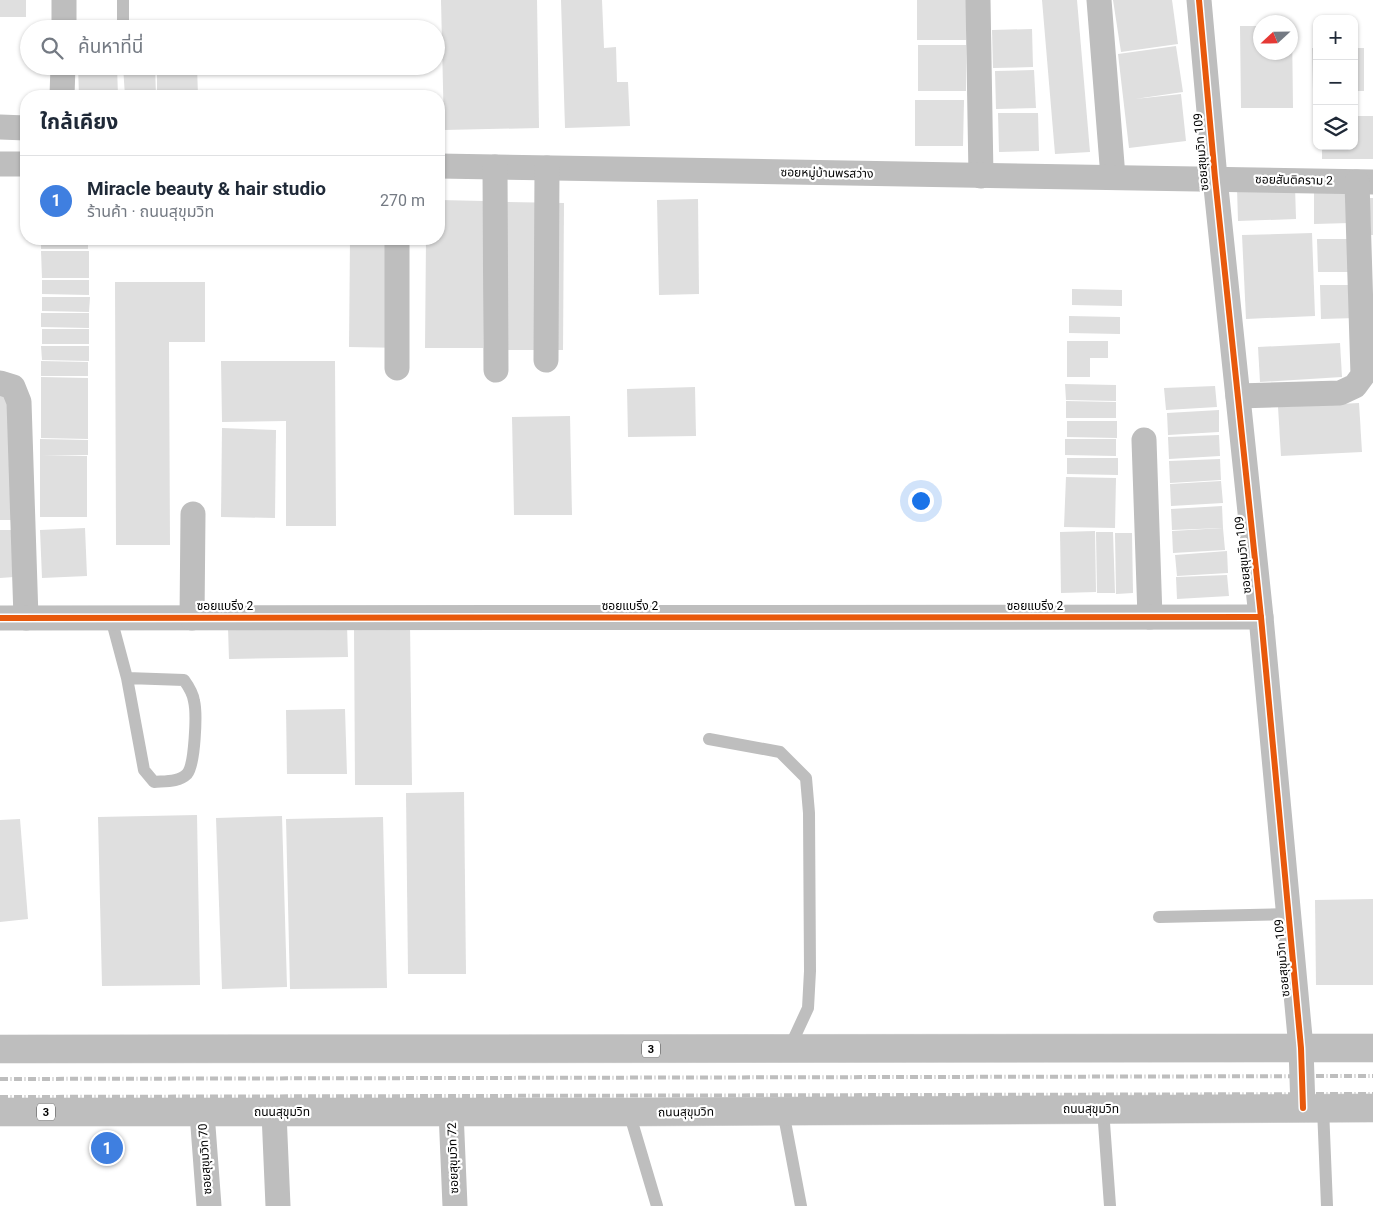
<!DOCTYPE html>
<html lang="th">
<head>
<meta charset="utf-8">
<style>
	:root { --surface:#fff; --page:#f2f2f3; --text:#1f2937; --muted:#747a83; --line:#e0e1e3; --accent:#595959 }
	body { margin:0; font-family:Roboto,"Noto Sans Thai",sans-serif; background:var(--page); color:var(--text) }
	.controls { position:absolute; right:15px; top:15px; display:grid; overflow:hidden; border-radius:10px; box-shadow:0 1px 4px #0004 }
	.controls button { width:45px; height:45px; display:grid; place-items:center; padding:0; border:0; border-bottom:1px solid var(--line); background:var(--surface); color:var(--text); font:25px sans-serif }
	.compass { position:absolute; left:1253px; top:15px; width:45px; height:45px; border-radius:50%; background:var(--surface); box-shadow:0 1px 4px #0004; rotate:248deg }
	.you { position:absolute; left:920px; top:500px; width:18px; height:18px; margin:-12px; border:4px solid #fff; border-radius:50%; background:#1a73e8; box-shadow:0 0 0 8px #1a73e833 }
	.badge { display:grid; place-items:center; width:32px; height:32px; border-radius:50%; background:var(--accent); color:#fff; font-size:16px; font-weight:700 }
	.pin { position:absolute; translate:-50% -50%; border:2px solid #fff; box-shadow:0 1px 5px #0006 }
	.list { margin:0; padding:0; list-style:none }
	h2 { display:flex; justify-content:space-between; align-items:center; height:65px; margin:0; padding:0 20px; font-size:21px }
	h2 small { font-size:16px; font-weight:400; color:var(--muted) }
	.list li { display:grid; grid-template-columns:32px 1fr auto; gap:15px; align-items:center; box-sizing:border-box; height:90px; padding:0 20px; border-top:1px solid var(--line) }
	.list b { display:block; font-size:19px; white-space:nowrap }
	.list p { margin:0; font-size:16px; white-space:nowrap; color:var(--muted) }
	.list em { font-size:16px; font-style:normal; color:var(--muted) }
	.icon { flex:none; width:28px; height:28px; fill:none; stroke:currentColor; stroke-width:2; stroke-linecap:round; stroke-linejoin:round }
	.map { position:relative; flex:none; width:1373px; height:1206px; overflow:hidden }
	.search { position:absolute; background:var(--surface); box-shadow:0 1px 4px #0004; left:20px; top:20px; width:425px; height:55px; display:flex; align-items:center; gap:12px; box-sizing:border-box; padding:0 18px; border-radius:28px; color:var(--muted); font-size:19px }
	.panel { position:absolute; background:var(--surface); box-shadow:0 1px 4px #0004; left:20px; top:90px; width:425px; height:155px; border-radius:20px }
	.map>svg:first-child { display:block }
	.building { fill:#dfdfdf }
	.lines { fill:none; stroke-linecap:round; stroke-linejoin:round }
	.trunk-casing { stroke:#dbdbdb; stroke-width:29 }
	.service { stroke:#bebebe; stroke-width:12 }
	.minor { stroke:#bebebe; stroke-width:25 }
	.trunk { stroke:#bebebe; stroke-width:28 }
	.rail { stroke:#bebebe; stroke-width:4; stroke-dasharray:8 2.5 1 2.5; stroke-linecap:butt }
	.cycleway-casing { stroke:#fff; stroke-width:9 }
	.cycleway { stroke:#e8590c; stroke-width:6 }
	.labels { text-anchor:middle; stroke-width:4.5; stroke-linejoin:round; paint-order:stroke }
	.shield { fill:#fff; stroke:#4c4c4c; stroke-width:1 }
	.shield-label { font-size:11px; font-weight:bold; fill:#000 }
	.street-label { font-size:12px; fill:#000; stroke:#fff }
</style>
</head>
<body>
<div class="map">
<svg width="1373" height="1206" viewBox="0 0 1373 1206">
	<rect width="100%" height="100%" fill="#fff"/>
	<g class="building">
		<rect x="0" y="0" width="26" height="17"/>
		<polygon points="441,0 537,0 539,128 444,130"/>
		<polygon points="561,0 602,0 604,48 616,47 617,82 628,82 630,126 565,128"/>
		<rect x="917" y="0" width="49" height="40"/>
		<polygon points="1042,0 1077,0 1090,152 1055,154"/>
		<polygon points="1113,0 1172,0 1178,44 1121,52"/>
		<polygon points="1240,26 1260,26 1260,52 1290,52 1290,26 1292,26 1293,108 1241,108"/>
		<polygon points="1032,29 1033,67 993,68 992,30"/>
		<rect x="918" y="45" width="48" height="46"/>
		<polygon points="1176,46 1183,92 1135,99 1181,94 1186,141 1129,148 1118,54"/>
		<polygon points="1312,48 1317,48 1317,90 1313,90"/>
		<rect x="1354" y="48" width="10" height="43"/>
		<polygon points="78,66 117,66 118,96 79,96"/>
		<polygon points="123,66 155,66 156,96 125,96"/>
		<polygon points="157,66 197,66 198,96 157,96"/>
		<polygon points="1034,70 1036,108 996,109 995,71"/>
		<polygon points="915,100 964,100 963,146 915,146"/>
		<polygon points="998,113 1038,113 1039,151 999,152"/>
		<polygon points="1354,116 1373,116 1373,159 1322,159 1322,146 1354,146"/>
		<polygon points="1295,187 1296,219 1238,221 1237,189"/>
		<polygon points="1349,190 1350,223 1314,224 1314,191"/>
		<polygon points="1369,198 1373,198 1373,235 1371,235"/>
		<polygon points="698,199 699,294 659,295 657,200"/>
		<polygon points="439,200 484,201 483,348 425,348 426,239 439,239"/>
		<polygon points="506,202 564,203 563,350 505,350"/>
		<polygon points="1312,233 1315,316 1246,319 1242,235"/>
		<rect x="41" y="239" width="47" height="10"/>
		<polygon points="170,239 195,239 195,240 170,241"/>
		<polygon points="221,239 264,239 264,244 221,243"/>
		<polygon points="350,239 407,239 407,348 349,347"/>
		<polygon points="1317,239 1353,239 1353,272 1318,272"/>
		<polygon points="41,251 89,251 89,278 42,278"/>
		<polygon points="42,280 89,280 89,295 42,294"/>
		<polygon points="115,282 205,282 205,342 169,342 170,545 116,545"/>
		<polygon points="1320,285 1356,285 1357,318 1321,319"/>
		<polygon points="1072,289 1122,290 1122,306 1072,305"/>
		<polygon points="42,297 90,297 89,312 42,311"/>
		<polygon points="41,313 89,313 89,328 41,327"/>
		<polygon points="1069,316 1120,317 1120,334 1069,333"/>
		<rect x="42" y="329" width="47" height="15"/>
		<polygon points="1067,341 1108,341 1108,358 1090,358 1090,377 1067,377"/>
		<polygon points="1340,343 1342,377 1260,382 1258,347"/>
		<polygon points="41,346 89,346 89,361 42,360"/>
		<polygon points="41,361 88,362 88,376 41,376"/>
		<polygon points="221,361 335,361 336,526 286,526 286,421 222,422"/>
		<polygon points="41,377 88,378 88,439 41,438"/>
		<polygon points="1065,384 1116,385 1116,401 1066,400"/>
		<polygon points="1215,386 1217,407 1166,410 1164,388"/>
		<polygon points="695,387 696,436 628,437 627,389"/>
		<polygon points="0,395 14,395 17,520 0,520 0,458 15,458 0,458"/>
		<polygon points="1066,401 1116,402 1116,418 1066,418"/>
		<polygon points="1359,403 1362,452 1281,456 1278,407"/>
		<polygon points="1219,410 1219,432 1168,435 1167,413"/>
		<polygon points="570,416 572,515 514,515 512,417"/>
		<polygon points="1067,421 1117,421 1117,438 1067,437"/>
		<polygon points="222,428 276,430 275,518 221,517"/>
		<polygon points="1219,435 1220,456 1169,459 1168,437"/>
		<polygon points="40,439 88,440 88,455 42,456 87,456 87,517 40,517"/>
		<polygon points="1065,439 1116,439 1116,456 1065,455"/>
		<polygon points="1067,458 1118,458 1118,475 1067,474"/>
		<polygon points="1220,459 1221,480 1170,483 1169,461"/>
		<polygon points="1066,477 1116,478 1115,528 1064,527"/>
		<polygon points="1221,481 1223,503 1171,506 1170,484"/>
		<polygon points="1222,506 1223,528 1172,530 1171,509"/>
		<polygon points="85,528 87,576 42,578 40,530"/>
		<polygon points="1223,528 1225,550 1173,553 1172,531"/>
		<polygon points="0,530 12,530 14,577 0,578"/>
		<polygon points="1095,531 1096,592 1061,593 1060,532"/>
		<polygon points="1096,532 1113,532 1115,593 1097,593"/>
		<polygon points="1115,533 1132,533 1133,593 1116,594"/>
		<polygon points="1227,551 1228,573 1177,576 1175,555"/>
		<polygon points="1227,575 1229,596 1177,599 1176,577"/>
		<polygon points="410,624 412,785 355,785 354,625"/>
		<polygon points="347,626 348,657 229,659 228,628"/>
		<polygon points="345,709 347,774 287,774 286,710"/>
		<polygon points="464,792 466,974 408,974 406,793"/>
		<polygon points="197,815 200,985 102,986 98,817"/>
		<polygon points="282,816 287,987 222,989 216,818"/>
		<polygon points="383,817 387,988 290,989 286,819"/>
		<polygon points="20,819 28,919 0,922 0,820"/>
		<polygon points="1373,899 1373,985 1316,985 1315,900"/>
	</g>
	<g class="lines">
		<g class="trunk-casing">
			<g id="trunk">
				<polyline points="0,1049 1373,1048"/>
				<polyline points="0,1112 629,1112 1373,1108"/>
			</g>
		</g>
		<g class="service">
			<polyline points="123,26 123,0"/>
			<path d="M111,618L127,678L144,770L154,782C165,781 179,782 187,774C195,765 197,713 194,701C193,693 189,687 184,680L127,678"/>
			<polyline points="709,739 780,752 806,778 809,813 810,971 808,1008 789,1049"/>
			<polyline points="1159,917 1289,914"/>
			<polyline points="1323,1108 1327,1206"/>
			<polyline points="1103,1109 1110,1206"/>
			<polyline points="783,1111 801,1206"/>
			<polyline points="629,1112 657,1206"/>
		</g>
		<g class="minor">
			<polyline points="978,0 981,176"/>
			<polyline points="1099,0 1113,177"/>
			<polyline points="1199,0 1215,178 1261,617 1301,1048 1303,1108"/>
			<polyline points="64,29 64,0"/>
			<polyline points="62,96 63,66"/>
			<polyline points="0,127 26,128"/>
			<polyline points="0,164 26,164"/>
			<polyline points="439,166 1373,182"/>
			<polyline points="495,167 496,370"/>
			<polyline points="546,360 547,168"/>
			<polyline points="397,368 397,239"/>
			<polyline points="0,383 13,387 19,402 26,618"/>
			<polyline points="1238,396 1340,393 1355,386 1363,375 1357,182"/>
			<polyline points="1144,440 1150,617"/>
			<polyline points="0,618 1261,617"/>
			<polyline points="192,618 193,514"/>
			<polyline points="451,1111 455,1206"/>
			<polyline points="202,1113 209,1206"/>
			<polyline points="274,1113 278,1206"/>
		</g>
		<use href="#trunk" class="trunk"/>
		<g class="rail">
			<polyline points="0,1079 1373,1076"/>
			<polyline points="0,1097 1373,1094"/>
		</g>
		<g class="cycleway-casing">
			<g id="cycleway">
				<polyline points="1199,0 1215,178 1261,617 1301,1048 1303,1108"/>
				<polyline points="0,618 1261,617"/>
			</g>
		</g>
		<use href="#cycleway" class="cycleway"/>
	</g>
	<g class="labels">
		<g class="shield">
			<rect x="642" y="1040.5" width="18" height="17" rx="4"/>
			<rect x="37" y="1103.5" width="18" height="17" rx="4"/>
		</g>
		<g class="shield-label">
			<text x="651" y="1053">3</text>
			<text x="46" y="1116">3</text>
		</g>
		<g class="street-label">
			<text transform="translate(1201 152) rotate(-95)" y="4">ซอยสุขุมวิท 109</text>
			<text transform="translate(827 173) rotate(1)" y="4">ซอยหมู่บ้านพรสว่าง</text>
			<text transform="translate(1294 180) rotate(1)" y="4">ซอยสันติคราม 2</text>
			<text transform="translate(1243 555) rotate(-96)" y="4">ซอยสุขุมวิท 109</text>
			<text x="225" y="610">ซอยแบริ่ง 2</text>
			<text x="630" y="610">ซอยแบริ่ง 2</text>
			<text x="1035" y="610">ซอยแบริ่ง 2</text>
			<text transform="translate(1282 958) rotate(-95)" y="4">ซอยสุขุมวิท 109</text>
			<text x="1091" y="1113">ถนนสุขุมวิท</text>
			<text x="282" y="1116">ถนนสุขุมวิท</text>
			<text transform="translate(686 1112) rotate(-1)" y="4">ถนนสุขุมวิท</text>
			<text transform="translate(453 1158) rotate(-92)" y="4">ซอยสุขุมวิท 72</text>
			<text transform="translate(205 1159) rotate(-94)" y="4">ซอยสุขุมวิท 70</text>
		</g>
	</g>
</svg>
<div class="controls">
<button>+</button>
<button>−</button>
<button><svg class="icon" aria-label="layers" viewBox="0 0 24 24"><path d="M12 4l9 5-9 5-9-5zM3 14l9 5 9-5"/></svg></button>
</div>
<svg class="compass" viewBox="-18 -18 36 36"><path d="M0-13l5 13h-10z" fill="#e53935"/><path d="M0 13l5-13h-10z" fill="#747a83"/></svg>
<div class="you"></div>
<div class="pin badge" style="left:107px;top:1148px;background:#3f7fe0">1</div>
<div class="search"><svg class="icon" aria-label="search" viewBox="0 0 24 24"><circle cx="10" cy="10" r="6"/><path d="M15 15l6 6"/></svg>ค้นหาที่นี่</div>
<section class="panel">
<h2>ใกล้เคียง<small></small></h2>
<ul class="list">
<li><span class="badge" style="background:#3f7fe0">1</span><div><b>Miracle beauty &amp; hair studio</b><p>ร้านค้า · ถนนสุขุมวิท</p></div><em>270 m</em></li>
</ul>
</section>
</div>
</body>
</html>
